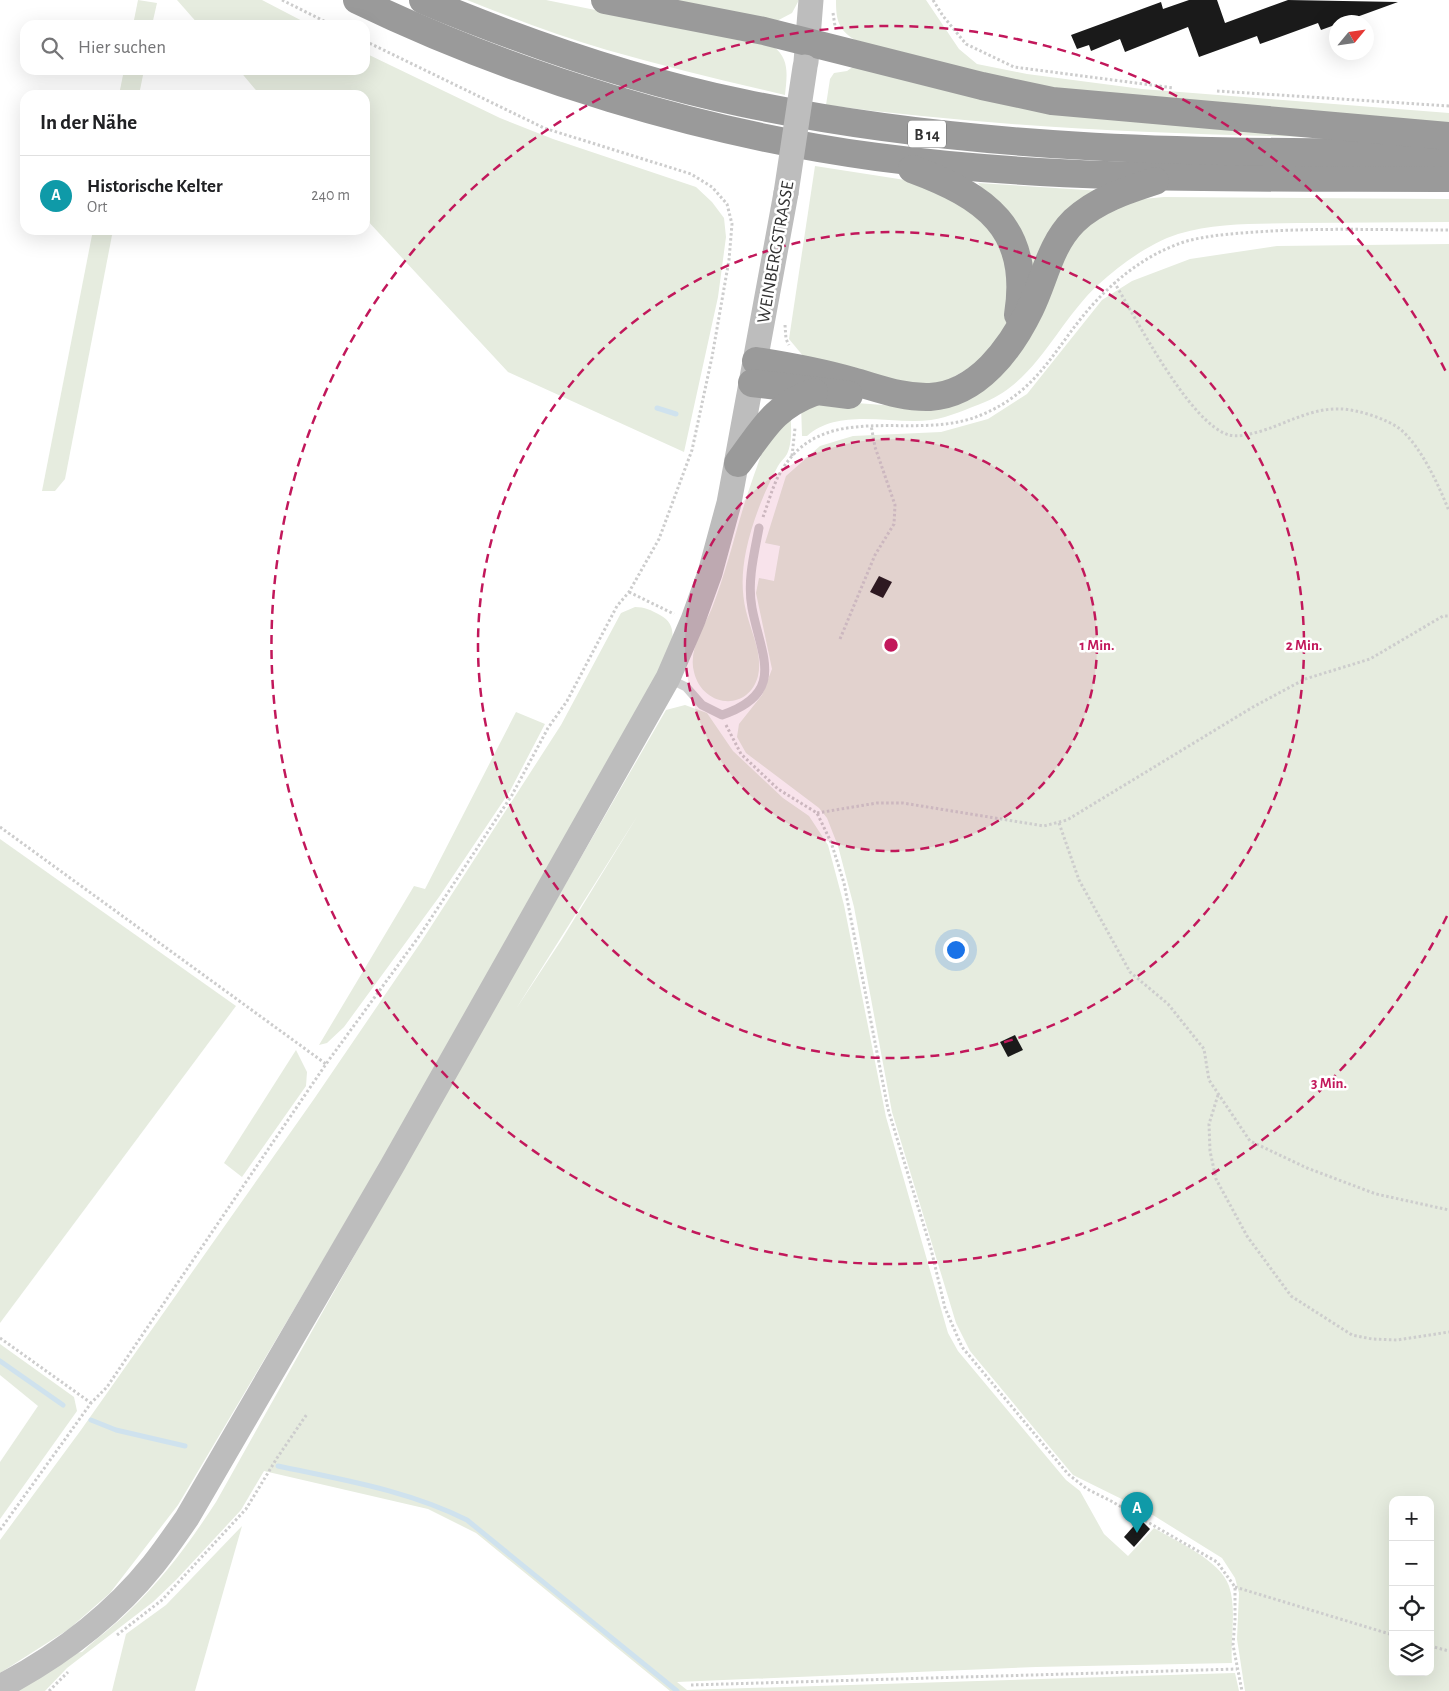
<!DOCTYPE html>
<html lang="de">
<head>
<meta charset="utf-8">
<style>
	:root { --surface:#fff; --page:#f2f2f2; --text:#202124; --muted:#757577; --line:#e0e0e0; --accent:#e63946 }
	body { margin:0; font-family:"Alegreya Sans",sans-serif; background:var(--page); color:var(--text) }
	.controls { position:absolute; right:15px; bottom:15px; display:grid; overflow:hidden; border-radius:10px; box-shadow:0 5px 20px #0002 }
	.controls button { width:45px; height:45px; display:grid; place-items:center; padding:0; border:0; border-bottom:1px solid var(--line); background:var(--surface); color:var(--text); font:25px sans-serif }
	.compass { position:absolute; left:1329px; top:15px; width:45px; height:45px; border-radius:50%; background:var(--surface); box-shadow:0 5px 20px #0002; rotate:61deg }
	.you { position:absolute; left:955px; top:949px; width:18px; height:18px; margin:-12px; border:4px solid #fff; border-radius:50%; background:#1a73e8; box-shadow:0 0 0 8px #1a73e833 }
	.badge { display:grid; place-items:center; width:32px; height:32px; border-radius:50%; background:var(--accent); color:#fff; font-size:16px; font-weight:700 }
	.pin { position:absolute; translate:-50% -41px; filter:drop-shadow(0 1px 2px #0008) }
	.pin::after { content:''; position:absolute; top:26px; width:18px; height:15px; background:inherit; clip-path:polygon(0 0,100% 0,50% 100%) }
	.list { margin:0; padding:0; list-style:none }
	h2 { display:flex; justify-content:space-between; align-items:center; height:65px; margin:0; padding:0 20px; font-size:21px }
	h2 small { font-size:16px; font-weight:400; color:var(--muted) }
	.list li { display:grid; grid-template-columns:32px 1fr auto; gap:15px; align-items:center; box-sizing:border-box; height:80px; padding:0 20px; border-top:1px solid var(--line) }
	.list b { display:block; font-size:19px; white-space:nowrap }
	.list p { margin:0; font-size:16px; white-space:nowrap; color:var(--muted) }
	.list em { font-size:16px; font-style:normal; color:var(--muted) }
	.icon { flex:none; width:28px; height:28px; fill:none; stroke:currentColor; stroke-width:2; stroke-linecap:round; stroke-linejoin:round }
	.map { position:relative; flex:none; width:1449px; height:1691px; overflow:hidden }
	.search { position:absolute; background:var(--surface); box-shadow:0 5px 20px #0002; left:20px; top:20px; width:350px; height:55px; display:flex; align-items:center; gap:12px; box-sizing:border-box; padding:0 18px; border-radius:15px; color:var(--muted); font-size:19px }
	.panel { position:absolute; background:var(--surface); box-shadow:0 5px 20px #0002; left:20px; top:90px; width:350px; height:145px; border-radius:15px }
	.map>svg:first-child { display:block }
	.green { fill:#e6ecdf; fill-rule:evenodd }
	.lines { fill:none; stroke-linecap:round; stroke-linejoin:round }
	.stream { stroke:#cfe2ee; stroke-width:5 }
	.building { fill:#1a1a1a }
	.path { stroke:#cdcdcd; stroke-width:3; stroke-dasharray:2.5 2.5; stroke-linecap:butt }
	.lane { stroke:#d0d0d0; stroke-width:9 }
	.secondary { stroke:#bdbdbd; stroke-width:25 }
	.highway { stroke:#9a9a9a; stroke-width:28 }
	.secondary-bridge { stroke:#bdbdbd; stroke-width:25 }
	.ring { fill:none; stroke:#c2185b; stroke-width:2.5; stroke-dasharray:9 6 }
	.labels { text-anchor:middle; stroke-width:5; stroke-linejoin:round; paint-order:stroke }
	.shield { fill:#fff; stroke:#707070; stroke-width:1 }
	.shield-label { font-size:16px; font-weight:bold; fill:#333 }
	.street-label { font-size:18px; fill:#333; stroke:#fff }
	.centre { fill:#c2185b; stroke:#fff; stroke-width:2.5 }
	.ring-label { font-size:15px; text-anchor:middle; font-weight:bold; fill:#c2185b; stroke:#fff; stroke-width:5; stroke-linejoin:round; paint-order:stroke }
</style>
</head>
<body>
<div class="map">
<svg width="1449" height="1691" viewBox="0 0 1449 1691">
	<rect width="100%" height="100%" fill="#fff"/>
	<g class="green">
		<polygon points="138,0 157,3 152,25 133,25"/>
		<polygon points="177,0 262,0 310,25 199,25"/>
		<path d="M467,0H546L773,46C790,59 787,75 785,95C725,81 666,67 607,50C559,36 513,18 467,0Z"/>
		<polygon points="627,0 799,0 792,13 771,24"/>
		<path d="M836,0H926L959,49L977,64L1027,74L1142,89L1449,113V129L1027,89L855,40C838,29 836,20 836,0Z"/>
		<polygon points="365,53 500,118 553,139 696,187 712,202 724,218 726,237 718,297 684,452 508,372 365,218 365,95 260,95 239,70 365,70"/>
		<path d="M854,66L1397,138C1205,136 1015,130 826,105L830,79L834,73L847,71Z"/>
		<polygon points="124,70 144,70 139,95 119,95"/>
		<polygon points="815,166 931,184 1002,234 1010,317 987,358 939,385 911,385 809,363 789,339"/>
		<polygon points="978,183 1102,191 1032,277 1012,223"/>
		<path d="M1164,197L1449,199V222C1399,222 1348,223 1298,223C1258,224 1217,222 1178,234C1150,243 1121,264 1099,284C1058,321 1038,380 985,402C967,409 950,417 931,420C892,425 839,407 807,436H802L801,404L816,400L923,408L979,393L1006,370L1033,325L1056,267L1083,226L1132,200Z"/>
		<polygon points="93,230 113,230 65,479 55,491 42,491"/>
		<path d="M1449,244V1691H1245L1237,1639L1239,1593L1235,1578L1222,1558L1148,1512L1073,1475L970,1351L956,1323L892,1112L854,907L838,846L827,818L819,808L746,753L737,737L739,724L762,695L772,669L756,593L759,578L774,581L780,546L765,543L786,476L820,446L853,436L941,432L988,419L1027,394L1102,300L1132,281L1190,259L1277,246ZM1393,1500H1430V1672H1393Z"/>
		<path d="M790,409C791,422 793,442 787,454C785,458 780,462 778,466C764,492 752,522 746,551C742,571 741,590 746,611C751,632 763,654 758,676C748,713 702,707 694,672C688,650 704,627 712,608C729,565 738,519 754,475C758,465 761,453 766,443C773,431 782,420 790,409Z"/>
		<path d="M635,607C645,607 651,610 660,615C689,630 660,669 651,690L360,1198L178,1505L110,1593L69,1629L0,1673V1540L81,1430L314,1099L421,942L561,725L621,613Z"/>
		<path d="M685,705L707,713L733,751L783,798L809,816L828,845L844,905L886,1117L948,1333L958,1351L1066,1480L1080,1491L1104,1534L1128,1556L1154,1528C1176,1541 1220,1560 1229,1586C1237,1610 1230,1639 1232,1663L1036,1667L677,1682L687,1690L1235,1673L1239,1691H670L476,1533L428,1509L264,1471L241,1510L176,1580L153,1602L67,1668L45,1691H14L76,1653L82,1652C97,1638 114,1626 129,1611C163,1579 190,1542 216,1502L472,1046L666,710ZM638,815L562,939L516,1009Z"/>
		<polygon points="516,712 545,724 510,791 439,897 344,1027 327,1043 319,1045 414,886 425,889"/>
		<polygon points="0,839 236,1006 0,1323"/>
		<polygon points="296,1050 307,1072 306,1086 242,1177 224,1163"/>
		<polygon points="0,1344 74,1397 77,1411 0,1519 0,1462 38,1406 0,1375"/>
		<polygon points="242,1526 195,1691 112,1691 126,1634 166,1605"/>
	</g>
	<g class="lines">
		<g class="stream">
			<polyline points="657,408 676,414"/>
			<polyline points="0,1361 63,1405"/>
			<polyline points="91,1420 116,1430 185,1446"/>
			<path d="M278,1466C343,1480 407,1490 467,1520L677,1691"/>
		</g>
	</g>
	<g class="building">
		<polygon points="1189,0 1217,0 1225,23 1288,0 1398,2 1321,30 1318,23 1260,44 1257,36 1199,57 1188,27 1125,52 1120,39 1091,51 1089,45 1077,49 1071,35 1161,2 1163,9"/>
		<polygon points="879,576 892,582 883,598 870,592"/>
		<polygon points="1015,1035 1023,1050 1008,1057 1000,1042"/>
		<polygon points="1140,1519 1150,1529 1134,1547 1124,1537"/>
	</g>
	<g class="lines">
		<g class="path">
			<polyline points="282,0 332,25"/>
			<polyline points="933,0 943,16 966,44 1014,67 1174,88"/>
			<polyline points="833,13 835,26"/>
			<polyline points="1217,91 1449,106"/>
			<path d="M1114,282C1136,318 1190,424 1229,435C1244,439 1274,427 1288,421C1304,415 1322,408 1340,409C1357,409 1387,419 1400,429C1421,446 1439,486 1449,511"/>
			<polyline points="785,325 786,339 789,345"/>
			<polyline points="792,456 795,428"/>
			<path d="M763,517C768,504 772,488 779,475C822,395 914,444 981,415C1042,390 1056,343 1097,300C1122,274 1151,252 1187,241C1214,234 1243,233 1271,231C1330,228 1390,230 1449,230"/>
			<polyline points="629,592 674,614"/>
			<polyline points="840,639 875,555 894,524 895,505 875,447 871,425"/>
			<polyline points="726,725 741,754 778,789 817,813 831,842 844,883 888,1109 931,1249 945,1308 962,1347 1068,1474 1087,1489 1111,1501 1217,1562 1235,1587 1235,1620 1233,1645 1242,1691"/>
			<polyline points="817,813 877,803 903,803 1044,826 1067,820 1253,707 1305,679 1370,659 1443,616 1449,616"/>
			<polyline points="1059,823 1079,880 1130,972 1168,1004 1204,1049 1209,1080 1250,1141 1307,1168 1376,1194 1449,1210"/>
			<polyline points="0,827 326,1064"/>
			<polyline points="1218,1095 1209,1124 1210,1151 1216,1179 1247,1236 1291,1296 1352,1335 1372,1339 1397,1340 1449,1332"/>
			<polyline points="0,1338 91,1403"/>
			<polyline points="0,1530 91,1403 107,1387 326,1064 420,935 512,795 548,728 567,701 617,606 629,592 659,539 692,450 712,357 729,260 732,224 727,204 712,187 691,174 544,128 365,41"/>
			<polyline points="1235,1587 1393,1635"/>
			<polyline points="117,1635 162,1600 246,1509 277,1458 307,1414"/>
			<polyline points="1430,1646 1449,1651"/>
			<polyline points="691,1685 1237,1669"/>
			<polyline points="49,1691 68,1672"/>
		</g>
		<path class="lane" d="M670,679L686,687L702,705L722,715C787,693 761,656 752,608C747,582 754,554 759,528"/>
		<g class="secondary">
			<polyline points="806,62 811,0"/>
			<path d="M0,1687C57,1657 112,1616 153,1565C165,1550 176,1534 187,1518L392,1166L668,678L693,620L710,573L729,503L786,193"/>
		</g>
		<g class="highway">
			<path d="M357,0C514,76 704,134 877,157C1066,182 1259,177 1449,178"/>
			<path d="M423,0C526,43 633,80 743,103C975,152 1213,154 1449,152"/>
			<polyline points="605,0 764,31 982,86 1052,101 1449,136"/>
			<path d="M912,169C985,196 1032,228 1018,315"/>
			<path d="M756,361C788,366 821,372 852,381C878,388 902,398 930,397C978,394 1011,348 1030,309C1045,279 1049,246 1074,221C1096,200 1127,190 1155,181"/>
			<polyline points="752,383 849,395"/>
			<path d="M738,463C763,430 773,407 814,392"/>
		</g>
		<polyline class="secondary-bridge" points="786,193 805,67"/>
	</g>
	<circle cx="891" cy="645" r="206" fill="#c2185b" fill-opacity=".12"/>
	<g class="ring">
		<circle cx="891" cy="645" r="206"/>
		<circle cx="891" cy="645" r="413"/>
		<path d="M1447 916A619 619 0 1 1 1447 374"/>
	</g>
	<g class="labels">
		<rect class="shield" x="908" y="120.5" width="38" height="27" rx="4"/>
		<g class="shield-label">
			<text x="927" y="140">B 14</text>
		</g>
		<g class="street-label">
			<text transform="translate(775 252) rotate(-80)" y="6">WEINBERGSTRASSE</text>
		</g>
	</g>
	<circle cx="891" cy="645" r="8" class="centre"/>
	<g class="ring-label">
		<text x="1097" y="650">1 Min.</text>
		<text x="1304" y="650">2 Min.</text>
		<text x="1329" y="1088">3 Min.</text>
	</g>
</svg>
<div class="controls">
<button>+</button>
<button>−</button>
<button><svg class="icon" aria-label="locate" viewBox="0 0 24 24"><circle cx="12" cy="12" r="6"/><path d="M12 2v4M12 18v4M2 12h4M18 12h4"/></svg></button>
<button><svg class="icon" aria-label="layers" viewBox="0 0 24 24"><path d="M12 4l9 5-9 5-9-5zM3 14l9 5 9-5"/></svg></button>
</div>
<svg class="compass" viewBox="-18 -18 36 36"><path d="M0-13l5 13h-10z" fill="#e53935"/><path d="M0 13l5-13h-10z" fill="#757577"/></svg>
<div class="you"></div>
<div class="pin badge" style="left:1137px;top:1533px;background:#0f9aa8">A</div>
<div class="search"><svg class="icon" aria-label="search" viewBox="0 0 24 24"><circle cx="10" cy="10" r="6"/><path d="M15 15l6 6"/></svg>Hier suchen</div>
<section class="panel">
<h2>In der Nähe<small></small></h2>
<ul class="list">
<li><span class="badge" style="background:#0f9aa8">A</span><div><b>Historische Kelter</b><p>Ort</p></div><em>240 m</em></li>
</ul>
</section>
</div>
</body>
</html>
